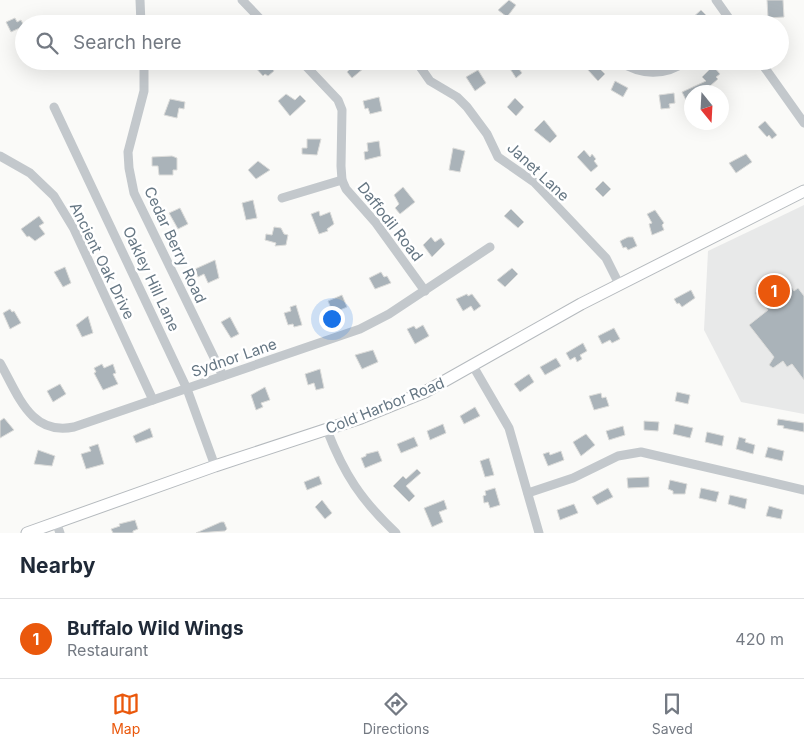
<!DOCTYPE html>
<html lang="en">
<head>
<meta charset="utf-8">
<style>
	:root { --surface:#fff; --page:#f6f6f7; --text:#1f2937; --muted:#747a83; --line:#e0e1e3; --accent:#ea580c }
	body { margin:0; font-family:Inter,sans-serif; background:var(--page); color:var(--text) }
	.compass { position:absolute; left:684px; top:85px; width:45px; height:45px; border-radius:50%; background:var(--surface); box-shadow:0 5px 20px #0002; rotate:162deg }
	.you { position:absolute; left:331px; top:318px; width:18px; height:18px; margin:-12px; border:4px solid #fff; border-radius:50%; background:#1a73e8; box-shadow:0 0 0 8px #1a73e833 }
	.badge { display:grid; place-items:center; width:32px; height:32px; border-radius:50%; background:var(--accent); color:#fff; font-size:16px; font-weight:700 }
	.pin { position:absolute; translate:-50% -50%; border:2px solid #fff; box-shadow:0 1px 5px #0006 }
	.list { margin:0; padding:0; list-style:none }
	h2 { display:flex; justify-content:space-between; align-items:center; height:65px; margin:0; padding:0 20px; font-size:21px }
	h2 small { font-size:16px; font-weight:400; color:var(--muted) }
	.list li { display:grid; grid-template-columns:32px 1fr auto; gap:15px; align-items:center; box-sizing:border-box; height:80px; padding:0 20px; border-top:1px solid var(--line) }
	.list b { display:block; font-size:19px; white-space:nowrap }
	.list p { margin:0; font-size:16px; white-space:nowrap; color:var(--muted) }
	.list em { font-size:16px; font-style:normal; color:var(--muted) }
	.icon { flex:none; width:28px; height:28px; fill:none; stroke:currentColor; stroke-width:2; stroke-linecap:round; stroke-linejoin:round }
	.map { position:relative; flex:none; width:804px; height:533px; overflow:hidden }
	.search { position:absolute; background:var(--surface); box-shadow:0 5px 20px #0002; left:15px; right:15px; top:15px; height:55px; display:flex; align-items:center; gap:12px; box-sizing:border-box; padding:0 18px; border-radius:28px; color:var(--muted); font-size:19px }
	.sheet { height:145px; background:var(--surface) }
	nav { display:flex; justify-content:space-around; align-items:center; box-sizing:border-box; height:70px; border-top:1px solid var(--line); background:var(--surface); font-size:14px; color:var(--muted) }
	nav a { display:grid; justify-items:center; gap:2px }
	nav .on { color:var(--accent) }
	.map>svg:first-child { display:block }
	.built { fill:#e8e9e9 }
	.building { fill:#aab3b9; stroke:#dcdcda }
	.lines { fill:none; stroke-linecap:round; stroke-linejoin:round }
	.major-casing { stroke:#b5babe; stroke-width:13 }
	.minor { stroke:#c3c8cc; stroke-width:9 }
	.major { stroke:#fff; stroke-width:11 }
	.labels { text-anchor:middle; stroke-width:5; stroke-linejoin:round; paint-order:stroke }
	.street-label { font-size:15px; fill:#657683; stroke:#fff }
</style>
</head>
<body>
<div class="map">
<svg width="804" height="533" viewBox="0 0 804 533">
	<rect width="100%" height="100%" fill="#fafaf8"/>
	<polygon class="built" points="804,205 804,414 741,402 704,330 708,251"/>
	<g class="building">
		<polygon points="509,0 516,5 507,17 498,10"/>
		<polygon points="767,0 783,0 784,17 768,18"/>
		<polygon points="701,10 708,17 701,24 694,24 690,20"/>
		<polygon points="15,18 17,22 21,20 24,26 11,32 6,22"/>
		<polygon points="259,61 267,61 274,71 268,76 265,74 263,76 254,66"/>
		<polygon points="343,61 359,61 364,68 352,78 347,72 350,69"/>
		<polygon points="505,61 513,61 522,73 516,78"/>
		<polygon points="594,63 605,74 598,81 587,69"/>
		<polygon points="713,66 720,74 716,77 718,79 703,92 692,92 692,99 687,102 682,92 706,81 702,77"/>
		<polygon points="478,70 486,83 475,91 466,77"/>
		<polygon points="615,81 628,88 623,97 611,90"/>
		<polygon points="674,93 675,103 669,104 670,108 661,109 659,95"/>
		<polygon points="286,94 295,100 300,95 306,101 290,116 278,101"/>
		<polygon points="379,97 382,111 370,114 368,108 365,109 363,101"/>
		<polygon points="515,98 524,107 516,116 507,107"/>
		<polygon points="170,99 185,102 184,109 179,108 177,118 164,115"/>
		<polygon points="544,120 557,136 550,143 534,130"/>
		<polygon points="765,121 777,135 772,139 769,135 767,137 758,127"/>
		<polygon points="307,139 321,139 317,155 302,154 302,148 307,148"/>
		<polygon points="379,141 381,156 365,160 364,152 368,151 367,143"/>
		<polygon points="453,148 465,151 460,172 449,170"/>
		<polygon points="584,150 590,157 592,154 596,159 594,161 598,166 591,172 577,157"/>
		<polygon points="746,154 752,162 736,173 729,163"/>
		<polygon points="172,156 177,158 177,170 173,170 173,175 159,175 158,166 152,166 152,157"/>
		<polygon points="258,161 270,170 256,179 248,170"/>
		<polygon points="603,181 611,189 603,197 595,189"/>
		<polygon points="403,187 415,202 400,214 395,208 399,204 394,195"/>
		<polygon points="253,200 257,218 246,220 242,203"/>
		<polygon points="180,208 188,224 178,229 169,213"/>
		<polygon points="511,209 524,222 518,228 504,216"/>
		<polygon points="655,210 664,223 662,225 664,230 652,235 649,224 652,223 647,214"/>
		<polygon points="319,211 320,216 330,212 334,224 327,229 328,231 319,234 311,214"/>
		<polygon points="39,216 44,223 39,226 45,234 35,241 29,236 27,237 21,229"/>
		<polygon points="274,227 281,228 284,234 288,235 286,245 275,246 276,243 265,240 266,234 272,235"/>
		<polygon points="431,237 435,242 441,238 445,244 432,257 423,245"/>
		<polygon points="628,237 633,237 637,246 628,250 626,247 623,248 620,241"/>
		<polygon points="215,260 219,278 208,283 204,274 198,277 195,269"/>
		<polygon points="65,267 71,283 63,287 54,272"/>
		<polygon points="512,268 518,274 505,287 497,280"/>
		<polygon points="381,272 384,277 387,276 391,283 375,289 369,278"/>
		<polygon points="779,275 781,278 783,276 794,291 798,288 804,296 804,380 792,364 787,367 783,361 773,368 769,365 774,357 749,325 768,310 755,293"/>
		<polygon points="691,290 695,298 682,307 679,303 677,304 674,299"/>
		<polygon points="467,294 468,296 472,294 481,306 474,311 471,306 463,311 456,299"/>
		<polygon points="342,295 347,307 333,313 328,301"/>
		<polygon points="296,305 302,325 294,327 293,324 288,325 284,313 291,311 290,307"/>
		<polygon points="10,309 12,312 14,311 21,323 10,329 3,313"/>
		<polygon points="88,316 93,333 82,337 76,325"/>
		<polygon points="230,317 239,334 231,338 221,322"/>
		<polygon points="423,325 429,336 415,344 407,329 414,326 416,329"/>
		<polygon points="614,328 620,339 612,343 610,340 602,344 598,336"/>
		<polygon points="583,343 587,351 580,355 582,359 577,362 575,357 570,360 566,353"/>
		<polygon points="373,350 378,362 362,369 355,355"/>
		<polygon points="556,358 561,366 545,375 540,367"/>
		<polygon points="102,364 104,368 113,364 116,373 113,374 118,384 103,390 94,373 96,372 94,368"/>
		<polygon points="320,369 324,388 316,390 314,383 308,385 305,374"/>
		<polygon points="529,374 534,382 520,392 514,384"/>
		<polygon points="60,384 66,394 53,402 47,391"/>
		<polygon points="265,387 270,400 261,403 263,407 256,410 251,395"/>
		<polygon points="677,392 690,395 688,404 675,401"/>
		<polygon points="601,393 602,398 606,397 609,406 594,410 589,396"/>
		<polygon points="475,407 480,416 464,424 460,416"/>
		<polygon points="4,418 14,430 0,438 0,421"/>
		<polygon points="778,419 804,423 804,432 783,428 784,426 777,425"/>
		<polygon points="644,421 659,422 658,431 644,430"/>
		<polygon points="443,424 446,433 430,440 427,431"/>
		<polygon points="675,424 693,428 690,438 673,434"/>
		<polygon points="623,426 625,435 609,440 606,431"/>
		<polygon points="150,428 153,437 136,443 133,436"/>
		<polygon points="707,432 724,436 722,446 705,442"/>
		<polygon points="586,434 595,445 581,456 573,442"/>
		<polygon points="414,437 418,446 401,453 397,444"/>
		<polygon points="739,437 746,439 745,442 755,445 753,454 736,449"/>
		<polygon points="98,444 104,464 86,469 81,454 91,451 89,447"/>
		<polygon points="768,447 784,451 782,461 765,457"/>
		<polygon points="38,450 55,456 52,466 34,464"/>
		<polygon points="378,451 382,461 365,468 361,458 366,456 366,454"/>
		<polygon points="561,451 564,460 548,466 543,454 549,452 550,455"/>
		<polygon points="489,458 494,475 485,477 480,461"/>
		<polygon points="417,469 421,473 406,486 415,496 409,502 393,486 403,476 406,479"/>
		<polygon points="319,476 322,484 307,490 304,482"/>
		<polygon points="649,477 649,487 628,488 627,478"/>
		<polygon points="670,480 687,484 685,494 673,494 673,491 668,489"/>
		<polygon points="495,488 500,505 490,508 488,502 484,503 483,496 486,495 485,491"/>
		<polygon points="608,488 613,497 597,505 592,497"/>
		<polygon points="701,488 719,492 716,502 699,498"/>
		<polygon points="730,495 747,499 745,509 728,504"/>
		<polygon points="322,500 332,513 325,519 315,507"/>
		<polygon points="444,500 447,509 439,512 443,522 432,527 424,508"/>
		<polygon points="574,504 578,513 560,520 557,510"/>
		<polygon points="769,506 783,510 781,519 766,516"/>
		<polygon points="135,520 138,529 133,531 133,533 113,533 111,529 120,526 119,524"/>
		<polygon points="221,522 224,522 227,529 225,531 196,533"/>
	</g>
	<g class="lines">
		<g class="major-casing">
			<polyline id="major" points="27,533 215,466 361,418 425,392 581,304 804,191"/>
		</g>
		<g class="minor">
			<polyline points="140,0 141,24"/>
			<polyline points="242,0 265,24"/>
			<polyline points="716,0 733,24"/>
			<polyline points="144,61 144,91 128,152 129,168 134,193 223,376"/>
			<polyline points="301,61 338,100 342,110 341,166 342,180 346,189 376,223 425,291"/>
			<polyline points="416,61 430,81 457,97 467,107 487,134 498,157 534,182 606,258 619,284"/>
			<path d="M619,61C640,75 665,77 686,61"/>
			<polyline points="760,61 804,123"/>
			<polyline points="54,107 187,389 215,466"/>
			<polyline points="0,156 30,173 54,196 74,229 153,400"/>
			<polyline points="282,198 342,180"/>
			<path d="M0,363C18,394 30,436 74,427L360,329L389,314L490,247"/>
			<polyline points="473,366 509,428 539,533"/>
			<path d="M327,430C344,474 361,500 396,533"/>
			<polyline points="528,493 573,478 618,456 641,452 804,490"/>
			<polyline points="56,522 60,533"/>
		</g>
		<use href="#major" class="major"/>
	</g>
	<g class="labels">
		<g class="street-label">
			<text transform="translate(538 172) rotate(43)" y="5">Janet Lane</text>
			<text transform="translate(390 222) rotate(52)" y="5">Daffodil Road</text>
			<text transform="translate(175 245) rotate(65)" y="5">Cedar Berry Road</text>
			<text transform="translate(102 261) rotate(64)" y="5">Ancient Oak Drive</text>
			<text transform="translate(151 279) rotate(65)" y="5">Oakley Hill Lane</text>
			<text transform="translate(234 358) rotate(-19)" y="5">Sydnor Lane</text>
			<text transform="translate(385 406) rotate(-22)" y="5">Cold Harbor Road</text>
		</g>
	</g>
</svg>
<svg class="compass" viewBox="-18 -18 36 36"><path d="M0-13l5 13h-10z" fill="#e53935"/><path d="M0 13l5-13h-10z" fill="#747a83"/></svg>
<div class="you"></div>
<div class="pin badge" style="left:774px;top:291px">1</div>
<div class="search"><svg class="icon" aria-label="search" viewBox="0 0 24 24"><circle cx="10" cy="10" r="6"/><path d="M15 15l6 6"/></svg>Search here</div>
</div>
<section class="sheet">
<h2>Nearby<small></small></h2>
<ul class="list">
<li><span class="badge">1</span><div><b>Buffalo Wild Wings</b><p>Restaurant</p></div><em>420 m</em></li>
</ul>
</section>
<nav>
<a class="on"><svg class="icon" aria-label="map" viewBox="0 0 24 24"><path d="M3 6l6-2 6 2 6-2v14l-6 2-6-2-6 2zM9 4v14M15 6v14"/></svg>Map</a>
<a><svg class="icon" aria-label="directions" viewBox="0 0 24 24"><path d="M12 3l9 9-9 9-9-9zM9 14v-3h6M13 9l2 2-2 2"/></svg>Directions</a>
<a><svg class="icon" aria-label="saved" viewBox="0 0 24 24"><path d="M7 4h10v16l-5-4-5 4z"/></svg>Saved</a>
</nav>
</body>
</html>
